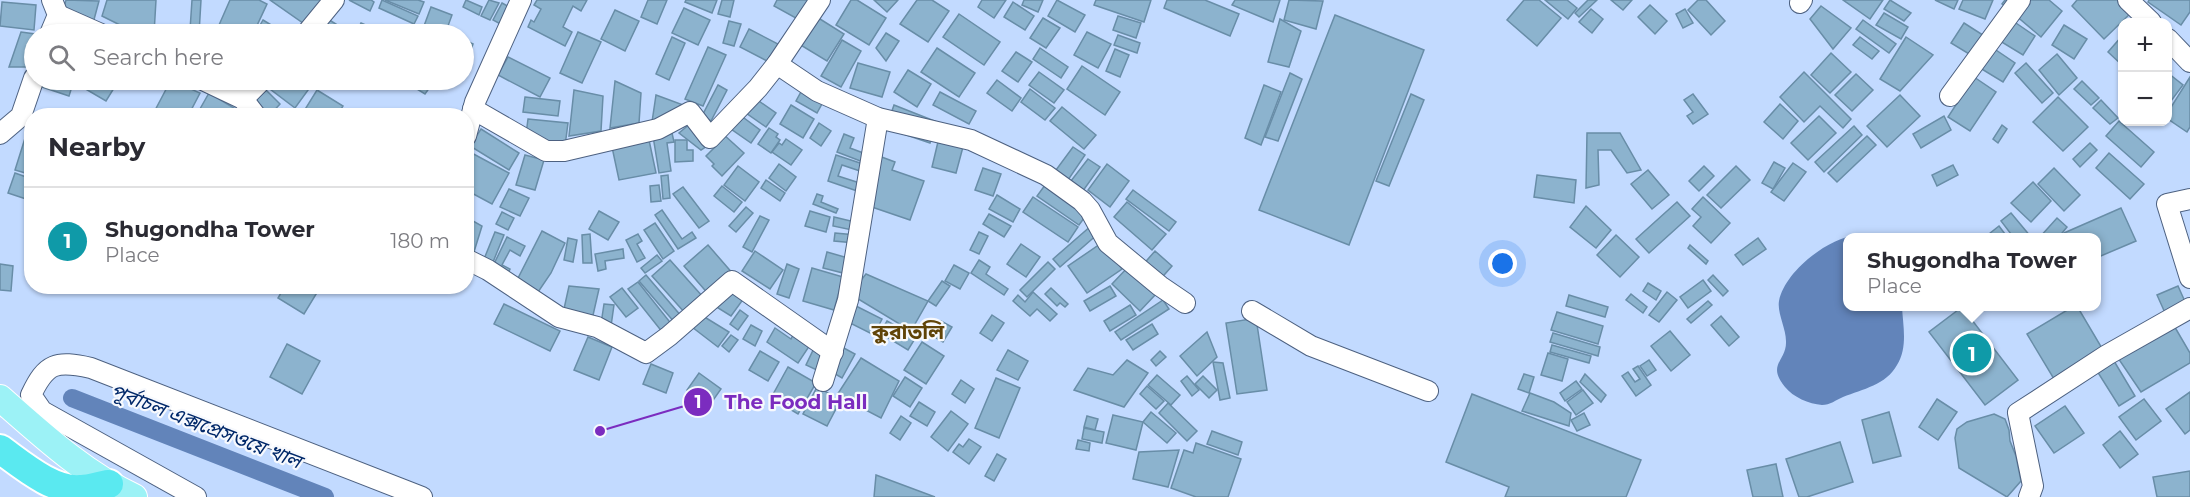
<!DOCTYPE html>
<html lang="en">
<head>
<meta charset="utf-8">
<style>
	:root { --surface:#fff; --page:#f7f7f7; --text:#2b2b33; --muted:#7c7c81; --line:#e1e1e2; --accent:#7c6234 }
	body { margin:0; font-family:Montserrat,"Noto Sans Bengali",sans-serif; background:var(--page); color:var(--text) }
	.controls { position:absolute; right:18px; top:18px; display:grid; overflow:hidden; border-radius:12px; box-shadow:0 2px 4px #0004 }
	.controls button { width:54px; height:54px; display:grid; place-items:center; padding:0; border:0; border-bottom:2px solid var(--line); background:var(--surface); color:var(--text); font:30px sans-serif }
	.you { position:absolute; left:1503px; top:264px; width:21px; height:21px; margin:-15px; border:4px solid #fff; border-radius:50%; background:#1a73e8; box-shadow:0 0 0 9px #1a73e833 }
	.badge { display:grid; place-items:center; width:39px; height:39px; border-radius:50%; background:var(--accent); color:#fff; font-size:20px; font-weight:700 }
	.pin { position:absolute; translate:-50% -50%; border:3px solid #fff; box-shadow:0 2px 6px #0006 }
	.popup { position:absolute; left:1843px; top:233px; width:258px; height:78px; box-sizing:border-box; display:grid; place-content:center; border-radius:12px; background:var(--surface); filter:drop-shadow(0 2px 4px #0005); font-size:20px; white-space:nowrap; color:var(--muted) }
	.popup b { font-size:22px; color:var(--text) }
	.popup::after { content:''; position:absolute; left:50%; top:100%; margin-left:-12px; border:12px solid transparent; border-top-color:var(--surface) }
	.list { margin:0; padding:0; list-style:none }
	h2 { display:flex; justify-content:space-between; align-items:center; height:78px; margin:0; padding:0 24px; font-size:26px }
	h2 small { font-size:20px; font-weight:400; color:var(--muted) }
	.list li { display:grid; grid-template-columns:39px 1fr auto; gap:18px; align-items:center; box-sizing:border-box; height:108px; padding:0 24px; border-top:2px solid var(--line) }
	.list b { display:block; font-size:22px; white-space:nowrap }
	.list p { margin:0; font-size:20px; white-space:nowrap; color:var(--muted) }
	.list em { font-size:20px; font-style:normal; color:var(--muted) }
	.icon { flex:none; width:33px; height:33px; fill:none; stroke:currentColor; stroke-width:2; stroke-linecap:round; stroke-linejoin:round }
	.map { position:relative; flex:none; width:2190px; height:497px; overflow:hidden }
	.search { position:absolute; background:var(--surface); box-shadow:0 2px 4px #0004; left:24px; top:24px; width:450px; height:66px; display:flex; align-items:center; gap:15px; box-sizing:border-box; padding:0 21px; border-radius:33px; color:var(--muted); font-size:22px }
	.panel { position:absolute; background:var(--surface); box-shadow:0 2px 4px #0004; left:24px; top:108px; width:450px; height:186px; border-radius:24px }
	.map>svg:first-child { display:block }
	.water { fill:#6284ba }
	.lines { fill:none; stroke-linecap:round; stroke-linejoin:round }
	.canal { stroke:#6284ba; stroke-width:18 }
	.building { fill:#8cb3ce; stroke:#688da7; stroke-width:1.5 }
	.minor-casing { stroke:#4d6181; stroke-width:22 }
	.major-casing { stroke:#fff; stroke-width:28 }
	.highway-casing { stroke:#fff; stroke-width:32 }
	.minor { stroke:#fff; stroke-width:20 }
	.major { stroke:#9cf2f6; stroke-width:26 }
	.highway { stroke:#5ae9f0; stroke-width:28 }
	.labels { text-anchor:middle; stroke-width:4.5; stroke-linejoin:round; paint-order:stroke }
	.water-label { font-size:20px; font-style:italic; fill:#002869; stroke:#f7f9fd }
	.quarter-label { font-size:21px; font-weight:bold; fill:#604408; stroke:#f7f9fd }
	.leader { fill:none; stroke:#7b2cbf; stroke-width:2 }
	.callout-dot { fill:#7b2cbf; stroke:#f7f9fd; stroke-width:2 }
	.mark-label { font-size:18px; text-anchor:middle; font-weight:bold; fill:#fff }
	.callout-label { font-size:20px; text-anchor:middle; font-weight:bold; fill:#7b2cbf; stroke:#f7f9fd; stroke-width:4.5; stroke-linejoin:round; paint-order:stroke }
</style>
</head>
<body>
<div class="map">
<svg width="2190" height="497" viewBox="0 0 2190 497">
	<rect width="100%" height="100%" fill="#c2daff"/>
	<path class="water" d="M1857,235L1865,237L1848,238V306L1902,307C1903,326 1908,347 1897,365C1886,385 1863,389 1843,397C1836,400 1830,405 1822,405C1809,404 1793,397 1785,387C1766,364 1787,361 1786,341C1786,328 1777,313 1779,301C1785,271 1828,238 1857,235Z"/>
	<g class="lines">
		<polyline class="canal" points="72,398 325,497"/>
	</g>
	<g class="building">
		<polygon points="66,0 99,1 92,27 61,19"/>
		<polygon points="107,0 156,0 154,34 138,34 102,16"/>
		<polygon points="192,0 201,0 199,34 163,34 163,28 190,30"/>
		<polygon points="230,0 259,0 267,4 253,34 241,34 219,25"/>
		<polygon points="270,0 329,0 303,23"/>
		<polygon points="349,0 371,0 374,2 370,11"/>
		<polygon points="382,0 418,16 414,24 379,8"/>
		<polygon points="385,0 418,0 424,2 419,14"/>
		<polygon points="466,0 482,7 479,15 463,7"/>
		<polygon points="489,0 499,3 490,20 481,16"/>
		<polygon points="537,0 587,0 581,11 573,6 563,27 572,32 565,46 528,27 531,20 534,22 541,9 534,5"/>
		<polygon points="648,0 667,0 657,24 641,17"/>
		<polygon points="686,0 717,0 712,13 685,2"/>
		<polygon points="722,0 734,0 730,17 718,14"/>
		<polygon points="777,0 815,0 803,22 774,6"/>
		<polygon points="851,0 857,0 886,18 869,45 836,25"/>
		<polygon points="874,0 898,0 887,12"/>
		<polygon points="917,0 932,0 949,11 928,42 900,24"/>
		<polygon points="982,0 1006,0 994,18 978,7"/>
		<polygon points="1024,0 1043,0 1038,12 1022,5"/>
		<polygon points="1057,0 1085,15 1075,32 1048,16"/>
		<polygon points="1096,0 1151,0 1144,22 1094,5"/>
		<polygon points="1167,0 1205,0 1239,14 1230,36 1164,8"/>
		<polygon points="1235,0 1280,0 1273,22 1232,5"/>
		<polygon points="1289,0 1323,1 1316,29 1284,20"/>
		<polygon points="1524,0 1539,0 1561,18 1537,46 1507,20"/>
		<polygon points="1545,0 1567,0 1577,8 1568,19"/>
		<polygon points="1588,0 1597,0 1579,17 1575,13"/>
		<polygon points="1611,0 1632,0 1623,10"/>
		<polygon points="1698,0 1706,0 1725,21 1711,35 1688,10"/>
		<polygon points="1843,0 1883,0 1870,19"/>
		<polygon points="1890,0 1911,13 1904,21 1884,9"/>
		<polygon points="1935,0 1958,0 1954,9"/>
		<polygon points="1963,0 1993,0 1985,19 1959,9"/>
		<polygon points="2005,0 2049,0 2062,11 2041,37 2002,4"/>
		<polygon points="2077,0 2123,0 2133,11 2104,39 2072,6"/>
		<polygon points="2149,0 2190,0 2190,12 2181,25 2148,2"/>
		<polygon points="2,2 36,5 34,30 0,26"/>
		<polygon points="1013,2 1034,16 1025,30 1004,17"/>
		<polygon points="502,3 513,9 504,26 493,20"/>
		<polygon points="1650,5 1667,21 1655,34 1638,17"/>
		<polygon points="1821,6 1851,28 1833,49 1810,19"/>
		<polygon points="431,7 452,15 445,34 421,34"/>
		<polygon points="684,8 710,20 698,45 672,33"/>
		<polygon points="1591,9 1603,19 1592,33 1579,22"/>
		<polygon points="1685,9 1693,23 1683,28 1676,14"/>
		<polygon points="615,10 639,21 625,51 601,39"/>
		<polygon points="1884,13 1908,27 1901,39 1876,25"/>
		<polygon points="812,14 844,34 827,61 794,41"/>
		<polygon points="959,14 1000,42 984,65 943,37"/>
		<polygon points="1335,15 1424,50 1349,245 1259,210"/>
		<polygon points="323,16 347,31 345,34 312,34"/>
		<polygon points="1118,16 1141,23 1136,38 1113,30"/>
		<polygon points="1043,18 1060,28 1046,48 1030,38"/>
		<polygon points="1280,19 1301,31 1289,67 1268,62"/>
		<polygon points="263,20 286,34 255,34"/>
		<polygon points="1863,20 1896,44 1889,53 1856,29"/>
		<polygon points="729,21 741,24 734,46 723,43"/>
		<polygon points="2013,21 2035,36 2023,55 2000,41"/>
		<polygon points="361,23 384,33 384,34 356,33"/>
		<polygon points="1964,23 1986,37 1974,57 1951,43"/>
		<polygon points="2064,25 2087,39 2074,59 2052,45"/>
		<polygon points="749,29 778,44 769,62 740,47"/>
		<polygon points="21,32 35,34 34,50 29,67 9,67"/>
		<polygon points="578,32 601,42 582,83 560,73"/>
		<polygon points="1087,32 1111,44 1098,68 1074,55"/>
		<polygon points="886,33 899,41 886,61 876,48"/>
		<polygon points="1118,35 1140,43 1137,53 1114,45"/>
		<polygon points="2122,36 2122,65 2108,52"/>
		<polygon points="672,37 685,43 669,80 656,74"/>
		<polygon points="1860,37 1879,51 1872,59 1853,45"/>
		<polygon points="1906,37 1933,55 1900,91 1880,79"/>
		<polygon points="464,40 473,44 464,70"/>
		<polygon points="842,40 861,51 841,87 821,76"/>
		<polygon points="708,47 726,55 703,106 685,99"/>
		<polygon points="937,48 975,73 959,97 921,72"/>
		<polygon points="1040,48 1068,67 1061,78 1033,59"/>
		<polygon points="1993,48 2015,63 2003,82 1980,68"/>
		<polygon points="1115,49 1129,55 1120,77 1106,71"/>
		<polygon points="1016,52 1032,62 1018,82 1002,71"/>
		<polygon points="1831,53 1851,72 1830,93 1811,75"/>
		<polygon points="2057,54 2077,78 2059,95 2039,70"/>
		<polygon points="508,57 550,78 540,97 498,75"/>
		<polygon points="858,63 890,72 882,97 850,88"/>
		<polygon points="2026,63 2053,93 2042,103 2015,73"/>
		<polygon points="1082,66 1120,92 1105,115 1067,89"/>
		<polygon points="908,70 931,84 917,107 894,92"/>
		<polygon points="1039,72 1064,90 1054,103 1029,85"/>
		<polygon points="1804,72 1851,119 1843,128 1820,106 1804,122 1780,97"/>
		<polygon points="1290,73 1302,79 1278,141 1265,137"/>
		<polygon points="2168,73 2183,85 2168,105"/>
		<polygon points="1856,74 1873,90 1852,111 1835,95"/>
		<polygon points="1974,77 1996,92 1970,131 1948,117"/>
		<polygon points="2190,77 2190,127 2187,132 2168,119 2168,112"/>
		<polygon points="41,80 74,80 69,96 39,86"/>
		<polygon points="80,80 119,80 106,101 77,84"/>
		<polygon points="171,80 200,93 188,116 152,116"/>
		<polygon points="277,80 301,80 311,86 295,108 270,89"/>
		<polygon points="416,80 430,87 425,94 412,86"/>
		<polygon points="997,80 1021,98 1012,111 987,93"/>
		<polygon points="615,81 641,93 639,123 610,128"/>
		<polygon points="2082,81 2099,98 2091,105 2074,89"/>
		<polygon points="718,85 727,90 711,121 702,116"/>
		<polygon points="1264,85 1281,92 1261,145 1245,138"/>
		<polygon points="1030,89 1055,108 1045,120 1021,102"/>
		<polygon points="266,90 280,104 269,116 266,116 253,102"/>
		<polygon points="317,90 343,106 337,116 311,116 304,111"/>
		<polygon points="574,90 603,96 601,131 569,136"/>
		<polygon points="802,90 823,102 817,113 796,101"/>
		<polygon points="940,92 976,111 969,124 933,105"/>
		<polygon points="209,93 239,111 237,116 196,116"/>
		<polygon points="1411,94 1424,100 1389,186 1376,181"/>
		<polygon points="1693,94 1708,114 1693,124 1687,116 1693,112 1684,100"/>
		<polygon points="656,95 686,106 652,122"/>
		<polygon points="1900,95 1920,116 1887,147 1867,126"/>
		<polygon points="525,97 560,101 558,116 523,112"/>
		<polygon points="2058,97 2088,127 2063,151 2033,122"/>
		<polygon points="756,99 776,113 766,127 746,113"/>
		<polygon points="2101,100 2118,118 2110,124 2093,108"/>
		<polygon points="1780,104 1798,121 1783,139 1764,122"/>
		<polygon points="791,105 814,119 803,138 780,124"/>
		<polygon points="894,105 937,122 930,143 886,128"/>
		<polygon points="1062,107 1096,135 1084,149 1050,121"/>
		<polygon points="740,115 760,130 751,143 731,129"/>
		<polygon points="32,116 32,175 15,170"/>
		<polygon points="1819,116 1836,133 1808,160 1791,143"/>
		<polygon points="1944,116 1951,130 1921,148 1913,134"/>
		<polygon points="528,119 568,123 565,146 525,142"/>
		<polygon points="2119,121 2154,152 2141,167 2106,136"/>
		<polygon points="691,123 710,144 701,150 679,133"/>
		<polygon points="819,123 831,131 821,146 810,138"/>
		<polygon points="942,125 967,132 956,173 932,167"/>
		<polygon points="2002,125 2007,129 1998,143 1993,139"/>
		<polygon points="1854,126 1862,135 1824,172 1815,162"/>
		<polygon points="769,128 778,134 776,137 780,140 771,153 758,144"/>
		<polygon points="481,129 519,153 509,170 470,146"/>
		<polygon points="672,133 674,142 667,143 671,171 659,173 653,136"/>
		<polygon points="1587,133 1620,133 1641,170 1627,173 1611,150 1598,150 1599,185 1586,188"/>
		<polygon points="723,134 744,153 722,176 712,166 714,164 706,156 715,147 713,145"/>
		<polygon points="844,134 854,138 850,148 866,154 863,162 837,152"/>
		<polygon points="1867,136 1876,145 1837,182 1828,173"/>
		<polygon points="786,139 802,150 791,165 772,152 779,143 782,145"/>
		<polygon points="649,140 656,173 619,180 612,147"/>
		<polygon points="675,140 687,140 687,150 693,150 693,161 675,162"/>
		<polygon points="2090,143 2097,150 2080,167 2073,159"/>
		<polygon points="1073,147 1085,155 1066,183 1053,174"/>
		<polygon points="468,151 509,173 492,204 466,190"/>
		<polygon points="2109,153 2144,184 2130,199 2096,168"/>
		<polygon points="525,155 544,160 535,190 516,185"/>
		<polygon points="836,155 866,165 863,172 842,165 838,176 866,185 863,193 828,181"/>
		<polygon points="879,156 895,162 892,170 924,181 910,220 863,204"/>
		<polygon points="1088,159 1100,167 1080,195 1067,186"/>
		<polygon points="1774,162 1785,168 1773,189 1762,183"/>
		<polygon points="1793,163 1806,172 1784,201 1771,192"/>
		<polygon points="779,164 796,177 786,191 769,178"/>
		<polygon points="1107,164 1129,181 1110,207 1088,190"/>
		<polygon points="1953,165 1958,175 1937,186 1932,175"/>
		<polygon points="738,166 759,182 745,201 724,185"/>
		<polygon points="1704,166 1714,176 1699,191 1689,181"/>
		<polygon points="1736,166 1750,180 1721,208 1707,195"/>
		<polygon points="983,168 1001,174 993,196 975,190"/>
		<polygon points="2054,168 2080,195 2064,211 2038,184"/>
		<polygon points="1648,170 1669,195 1652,209 1631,184"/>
		<polygon points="15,173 32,179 29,200 8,193"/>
		<polygon points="668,175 670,198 663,199 661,176"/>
		<polygon points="1537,175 1576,180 1574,203 1534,197"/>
		<polygon points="766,180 785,193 780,201 761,188"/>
		<polygon points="1048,181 1090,210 1079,225 1037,196"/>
		<polygon points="2033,182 2051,201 2031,222 2011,203"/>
		<polygon points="659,185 661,201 651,202 650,186"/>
		<polygon points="722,186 742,202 734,212 714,196"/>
		<polygon points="683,187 709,221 699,228 673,194"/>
		<polygon points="509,189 529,198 520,216 500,207"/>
		<polygon points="1133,190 1176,222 1169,231 1126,199"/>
		<polygon points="817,194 823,196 821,202 838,209 836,213 813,204"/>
		<polygon points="997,195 1020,209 1013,222 989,209"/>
		<polygon points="1033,197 1078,227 1068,242 1023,212"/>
		<polygon points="1703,197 1730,223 1711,243 1693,226 1701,217 1692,209"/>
		<polygon points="1127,202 1166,234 1152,250 1114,217"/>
		<polygon points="1677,202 1690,216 1649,253 1636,239"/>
		<polygon points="1586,206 1611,230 1596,248 1570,227"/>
		<polygon points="746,207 753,213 736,232 729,226"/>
		<polygon points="2121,208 2136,241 2096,258 2096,238 2066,238 2064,233"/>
		<polygon points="662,210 682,239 692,232 696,238 678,249 655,215"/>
		<polygon points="599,211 619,222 608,240 589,229"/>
		<polygon points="810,211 830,217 826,232 805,226"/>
		<polygon points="502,212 514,218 508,230 496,224"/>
		<polygon points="2011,213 2031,237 2030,238 2014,238 2001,221"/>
		<polygon points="989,214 1011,226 1004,237 983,224"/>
		<polygon points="760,216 769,220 752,252 743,247"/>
		<polygon points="466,217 482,226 473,255 466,251"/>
		<polygon points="834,217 855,222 852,230 833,226"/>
		<polygon points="2057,218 2067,227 2058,238 2039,238"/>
		<polygon points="655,223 674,251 663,259 644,230"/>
		<polygon points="1092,225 1099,233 1060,267 1053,259"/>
		<polygon points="1999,226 2008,238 1991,238 1989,234"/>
		<polygon points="542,231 565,243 551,273 534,298 514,286"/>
		<polygon points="495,232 504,235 491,267 482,264"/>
		<polygon points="979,232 988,236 979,254 970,250"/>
		<polygon points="835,233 856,235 855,243 834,241"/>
		<polygon points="590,234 592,263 583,263 582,235"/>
		<polygon points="638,234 642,241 637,244 645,258 637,262 626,240"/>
		<polygon points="1616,235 1639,257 1620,277 1597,255"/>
		<polygon points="507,237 525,246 520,256 510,250 502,265 510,269 507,276 492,268"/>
		<polygon points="568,238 577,240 573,262 564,260"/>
		<polygon points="1758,238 1766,249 1743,265 1735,255"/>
		<polygon points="1103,242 1122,269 1087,293 1068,266"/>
		<polygon points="1021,244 1040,257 1026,277 1007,264"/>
		<polygon points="708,245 734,275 710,296 684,266"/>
		<polygon points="1690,245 1708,261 1706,264 1688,248"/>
		<polygon points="623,249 624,258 605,261 606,269 598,271 595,254"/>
		<polygon points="755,251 783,270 770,289 742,271"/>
		<polygon points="1155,251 1172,266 1158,282 1141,267"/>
		<polygon points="827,252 848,258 843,273 823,268"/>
		<polygon points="657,255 662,261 645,273 641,268"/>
		<polygon points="670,260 703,297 685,313 652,276"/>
		<polygon points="979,260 990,267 986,274 1008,289 1004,295 971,273"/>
		<polygon points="1048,262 1055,269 1027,297 1020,290"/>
		<polygon points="0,264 13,266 11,291 0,290"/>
		<polygon points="787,264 799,269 789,298 777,294"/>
		<polygon points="954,265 969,273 960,289 945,281"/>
		<polygon points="1128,267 1156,294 1140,311 1112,284"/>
		<polygon points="812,268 843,277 834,310 803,301"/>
		<polygon points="866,274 928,301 911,331 850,294"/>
		<polygon points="646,275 682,317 675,323 639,281"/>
		<polygon points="1713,275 1728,291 1723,296 1708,280"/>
		<polygon points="1703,280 1711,291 1688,308 1680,297"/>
		<polygon points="942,281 950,286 936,306 928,301"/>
		<polygon points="638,282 673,326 663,333 628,289"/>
		<polygon points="1648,283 1661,291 1656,300 1643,291"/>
		<polygon points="733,284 747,294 731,316 710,303"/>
		<polygon points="285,286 321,286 304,314 278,298"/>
		<polygon points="569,286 599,289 591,324 562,318"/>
		<polygon points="1110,286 1116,296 1090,311 1084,301"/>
		<polygon points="2178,286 2187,306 2166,315 2157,295"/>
		<polygon points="622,288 638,308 626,317 610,297"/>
		<polygon points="1051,288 1068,304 1065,307 1060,303 1057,306 1045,294"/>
		<polygon points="1033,292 1057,314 1050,321 1037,309 1030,316 1013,301 1018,295 1025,302"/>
		<polygon points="1667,292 1677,300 1659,322 1649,315"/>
		<polygon points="1631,294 1647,307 1643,313 1626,300"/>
		<polygon points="1569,295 1608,307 1605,317 1566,306"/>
		<polygon points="1163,300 1169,309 1121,340 1115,332"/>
		<polygon points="1708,301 1712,305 1691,323 1687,319"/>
		<polygon points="504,304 560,331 550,351 494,324"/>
		<polygon points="604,304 614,305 611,326 601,324"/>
		<polygon points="854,305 882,319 874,335 846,321"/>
		<polygon points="1130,305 1136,315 1110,331 1104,321"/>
		<polygon points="2074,306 2077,306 2106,355 2057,384 2027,334"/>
		<polygon points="1962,307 2018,380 1985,405 1929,332"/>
		<polygon points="740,310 748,316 738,330 730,324"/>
		<polygon points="1557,312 1603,326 1598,344 1551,330"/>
		<polygon points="698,313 729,332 718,347 688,324"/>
		<polygon points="992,315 1004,323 992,341 980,333"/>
		<polygon points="1721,316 1739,337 1729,346 1711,325"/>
		<polygon points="1256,318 1267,390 1237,394 1226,323"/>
		<polygon points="931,319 939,324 941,321 952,327 943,342 924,331"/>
		<polygon points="887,321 916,337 908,350 880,333"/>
		<polygon points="1152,324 1158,334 1133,350 1126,340"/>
		<polygon points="2173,324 2190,353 2190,363 2141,392 2118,358"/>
		<polygon points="751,325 762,331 755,346 743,339"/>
		<polygon points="775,328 791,339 795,331 812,342 798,363 767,342"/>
		<polygon points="1670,331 1690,355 1671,371 1651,346"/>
		<polygon points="1207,332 1217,357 1197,376 1180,356"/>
		<polygon points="1553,333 1600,347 1598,356 1550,342"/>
		<polygon points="731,335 738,340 729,352 722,346"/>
		<polygon points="588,337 612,347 599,380 574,370"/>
		<polygon points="922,342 944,356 926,384 904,370"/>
		<polygon points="287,344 320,361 302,394 270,377"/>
		<polygon points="816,344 830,351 821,372 806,365"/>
		<polygon points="1552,345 1591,356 1589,363 1550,352"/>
		<polygon points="842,347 855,354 842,378 830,371"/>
		<polygon points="1008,350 1028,361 1018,380 997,370"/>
		<polygon points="760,351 779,362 768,381 749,370"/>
		<polygon points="1160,351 1166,357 1156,366 1151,360"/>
		<polygon points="1548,353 1568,359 1562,381 1541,375"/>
		<polygon points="861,358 899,381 881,418 837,395"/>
		<polygon points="1127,360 1148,373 1124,407 1074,390 1088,368 1113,375"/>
		<polygon points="1649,360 1656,370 1647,376 1640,366"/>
		<polygon points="2114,361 2135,396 2119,406 2097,371"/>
		<polygon points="1213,362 1223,363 1230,398 1220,400"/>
		<polygon points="651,364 673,373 666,393 643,384"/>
		<polygon points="1638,366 1651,385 1636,396 1622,376 1628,372 1635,382 1640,379 1633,369"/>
		<polygon points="788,367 816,383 798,414 771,398"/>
		<polygon points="699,373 721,389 709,406 687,390"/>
		<polygon points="1524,374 1534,377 1529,393 1518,389"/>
		<polygon points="1585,374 1606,395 1601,402 1580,382"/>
		<polygon points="1157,375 1180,395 1171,405 1148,385"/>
		<polygon points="1187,376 1199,390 1192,396 1181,381"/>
		<polygon points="1203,376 1217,390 1209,398 1195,384"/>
		<polygon points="905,377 922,388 910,407 893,396"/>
		<polygon points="996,378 1020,388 999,438 975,428"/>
		<polygon points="961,380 974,389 965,403 952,394"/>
		<polygon points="1576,381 1582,389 1565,401 1560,393"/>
		<polygon points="1147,386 1164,401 1156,409 1140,394"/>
		<polygon points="817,387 832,395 829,400 838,405 827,426 803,414"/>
		<polygon points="1583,390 1593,403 1576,415 1567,402"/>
		<polygon points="2190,392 2190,430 2185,434 2166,409"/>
		<polygon points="1530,393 1554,402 1571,413 1569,426 1522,411"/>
		<polygon points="1472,394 1641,460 1626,497 1505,497 1509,487 1446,462"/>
		<polygon points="1937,399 1957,412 1938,440 1919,427"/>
		<polygon points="2144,399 2161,421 2136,440 2119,417"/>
		<polygon points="919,402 935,412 927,426 910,416"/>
		<polygon points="1168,403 1197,431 1187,441 1159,413"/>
		<polygon points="2065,406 2084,433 2054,453 2035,426"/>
		<polygon points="951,411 968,424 948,451 931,437"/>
		<polygon points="1151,412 1176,433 1167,443 1143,422"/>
		<polygon points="1889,412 1901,456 1873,463 1862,420"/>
		<polygon points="1584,413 1590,425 1577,431 1571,420"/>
		<polygon points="1994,414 2005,419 2009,430 2010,441 2016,456 2021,481 2007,497 1959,468 1955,438 1957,429 1967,422"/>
		<polygon points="1113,415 1143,422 1136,450 1106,443"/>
		<polygon points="901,416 911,423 900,440 890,433"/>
		<polygon points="1087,416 1098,419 1095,430 1084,427"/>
		<polygon points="1084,428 1104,432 1102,443 1082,439"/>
		<polygon points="1212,431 1242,442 1238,455 1207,444"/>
		<polygon points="2120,431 2138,454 2120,468 2103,445"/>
		<polygon points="969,439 981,447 969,464 953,452 959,444 963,447"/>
		<polygon points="1078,440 1090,443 1089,451 1076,449"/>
		<polygon points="1840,442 1853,482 1807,497 1799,497 1786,459"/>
		<polygon points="1196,443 1241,459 1228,497 1196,497 1171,488 1184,450 1193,453"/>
		<polygon points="1179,450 1168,487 1133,479 1139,452"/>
		<polygon points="997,454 1006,459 994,481 985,476"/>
		<polygon points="1776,464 1783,497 1753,497 1747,470"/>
		<polygon points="2190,471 2190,497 2157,497 2153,477"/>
		<polygon points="876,475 935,497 874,497"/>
	</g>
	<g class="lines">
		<g class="minor-casing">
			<g id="minor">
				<polyline points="2128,0 2151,22"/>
				<polyline points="1800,3 1802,0"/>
				<polyline points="58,15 101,34"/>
				<polyline points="50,34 58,15 52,0"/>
				<polyline points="306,34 334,0"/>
				<polyline points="2168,39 2190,62"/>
				<polyline points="777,64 817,91 878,118 971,140 1046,175 1082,201 1090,210 1108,243 1160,286 1185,303"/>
				<polyline points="203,80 243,99 256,116"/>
				<polyline points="1950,96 2020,0"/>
				<polyline points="243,99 262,80"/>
				<polyline points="473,109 546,151 564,151 658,129 690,112 710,138 758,88 777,64 820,0"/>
				<polyline points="0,134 21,116 34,78"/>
				<polyline points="466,136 475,102 521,0"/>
				<polyline points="2190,199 2167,204 2190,278"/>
				<polyline points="466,259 488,270 559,317 597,327 646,353 669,336 732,281 833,352"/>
				<polyline points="1252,311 1311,346 1428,391"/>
				<polyline points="823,381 848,300 878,118"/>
				<path d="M196,497L42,411L31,395C46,363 56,360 91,368L422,497"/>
				<polyline points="2029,497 2033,486 2018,413 2107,355 2190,308"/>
			</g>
		</g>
		<g class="major-casing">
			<path id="major" d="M0,398C41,434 84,474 134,497"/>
		</g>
		<g class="highway-casing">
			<path id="highway" d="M0,449C21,464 53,492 81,489C90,489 100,485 109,484"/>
		</g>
		<use href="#minor" class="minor"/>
		<use href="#major" class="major"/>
		<use href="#highway" class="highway"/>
	</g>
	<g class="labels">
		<g class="water-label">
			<text transform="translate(206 426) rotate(21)" y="7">পূর্বাচল এক্সপ্রেসওয়ে খাল</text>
		</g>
		<g class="quarter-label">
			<text x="908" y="339">কুরাতলি</text>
		</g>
	</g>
	<path class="leader" d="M600 431L698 402"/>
	<g class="callout-dot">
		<circle cx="600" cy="431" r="6"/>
		<circle cx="698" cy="402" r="15"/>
	</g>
	<g class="mark-label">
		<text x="698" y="408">1</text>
	</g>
	<g class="callout-label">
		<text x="796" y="409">The Food Hall</text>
	</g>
</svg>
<div class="controls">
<button>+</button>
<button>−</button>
</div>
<div class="you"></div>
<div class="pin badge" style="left:1972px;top:353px;background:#0f9aa8">1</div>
<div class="popup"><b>Shugondha Tower</b>Place</div>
<div class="search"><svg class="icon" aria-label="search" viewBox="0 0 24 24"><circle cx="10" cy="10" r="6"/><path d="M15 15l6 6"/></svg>Search here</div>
<section class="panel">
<h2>Nearby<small></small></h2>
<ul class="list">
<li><span class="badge" style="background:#0f9aa8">1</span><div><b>Shugondha Tower</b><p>Place</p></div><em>180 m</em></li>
</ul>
</section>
</div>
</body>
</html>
